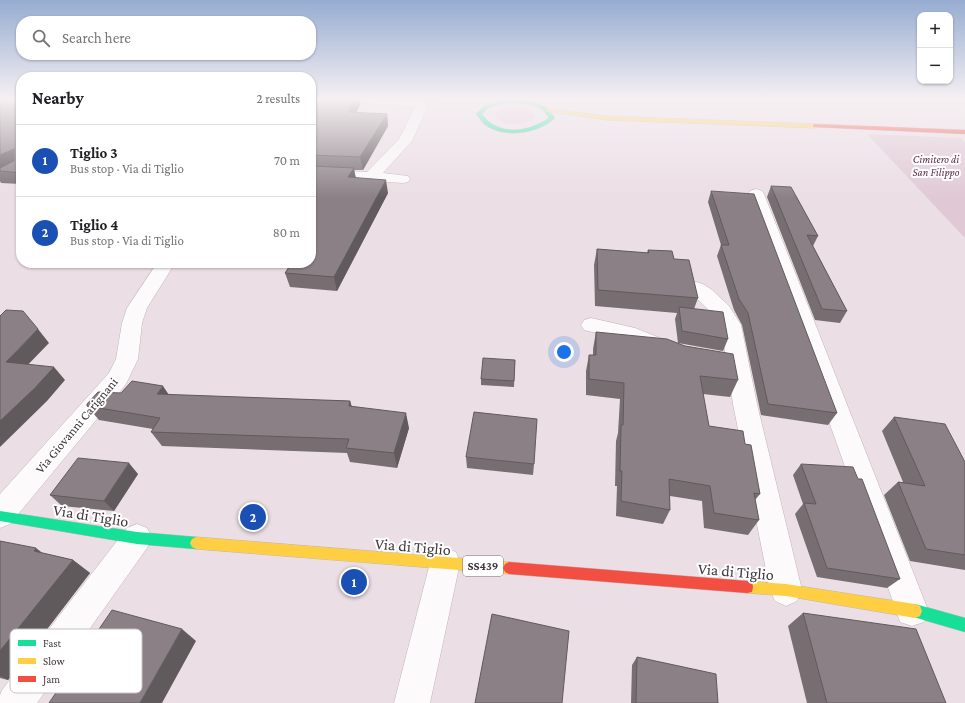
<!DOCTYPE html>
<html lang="en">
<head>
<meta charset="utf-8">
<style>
	:root { --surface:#fff; --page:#f6f6f6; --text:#202124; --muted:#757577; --line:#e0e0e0; --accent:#d93025 }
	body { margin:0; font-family:"Crimson Pro",serif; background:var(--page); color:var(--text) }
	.controls { position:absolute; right:12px; top:12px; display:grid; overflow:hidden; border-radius:8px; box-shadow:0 1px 3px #0004 }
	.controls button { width:36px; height:36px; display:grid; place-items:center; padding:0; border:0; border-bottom:1px solid var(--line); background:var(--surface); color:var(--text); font:20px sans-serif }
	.you { position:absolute; left:564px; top:352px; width:14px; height:14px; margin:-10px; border:3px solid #fff; border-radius:50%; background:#1a73e8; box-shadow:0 0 0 6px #1a73e833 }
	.badge { display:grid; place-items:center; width:26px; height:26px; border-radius:50%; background:var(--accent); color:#fff; font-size:13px; font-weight:700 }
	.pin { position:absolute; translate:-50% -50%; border:2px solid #fff; box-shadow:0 1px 4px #0006 }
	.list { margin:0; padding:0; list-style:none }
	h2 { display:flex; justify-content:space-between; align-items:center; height:52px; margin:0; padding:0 16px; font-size:17px }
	h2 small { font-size:13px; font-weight:400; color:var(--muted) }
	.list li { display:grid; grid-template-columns:26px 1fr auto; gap:12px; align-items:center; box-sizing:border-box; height:72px; padding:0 16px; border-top:1px solid var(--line) }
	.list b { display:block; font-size:15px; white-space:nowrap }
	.list p { margin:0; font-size:13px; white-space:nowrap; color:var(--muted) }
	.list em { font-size:13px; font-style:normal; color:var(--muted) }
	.icon { flex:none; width:22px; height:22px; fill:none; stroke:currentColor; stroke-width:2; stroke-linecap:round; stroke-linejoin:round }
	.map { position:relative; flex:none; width:965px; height:703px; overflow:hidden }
	.search { position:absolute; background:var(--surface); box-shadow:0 1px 3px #0004; left:16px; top:16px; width:300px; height:44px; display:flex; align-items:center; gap:10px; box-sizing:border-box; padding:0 14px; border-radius:16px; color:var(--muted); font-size:15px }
	.panel { position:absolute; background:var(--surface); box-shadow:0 1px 3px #0004; left:16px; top:72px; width:300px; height:196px; border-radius:16px }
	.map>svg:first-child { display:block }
	.green { fill:#e0c9d4 }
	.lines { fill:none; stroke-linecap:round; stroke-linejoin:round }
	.street-casing { stroke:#c0b5ba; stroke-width:1 }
	.fast-casing { stroke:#c0b5ba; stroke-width:1 }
	.slow-casing { stroke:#c0b5ba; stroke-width:1 }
	.jam-casing { stroke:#c0b5ba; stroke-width:1 }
	.street { fill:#fcfafb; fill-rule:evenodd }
	.fast { fill:#16e098; fill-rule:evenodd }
	.slow { fill:#ffcf43; fill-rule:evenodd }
	.jam { fill:#f24e42; fill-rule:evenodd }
	.wall { fill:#776e72 }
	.shaded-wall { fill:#615a5d }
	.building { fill:#8a8085; stroke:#615a5d }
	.labels { text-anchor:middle; stroke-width:4; stroke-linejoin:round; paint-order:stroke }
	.far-park-label { font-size:11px; font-style:italic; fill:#5e3049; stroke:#fff }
	.shield { fill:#fff; stroke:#7a7376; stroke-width:1 }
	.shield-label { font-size:12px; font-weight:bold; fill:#41373c }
	.street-label { font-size:13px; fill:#41373c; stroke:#fff }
	.near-street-label { font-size:16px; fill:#41373c; stroke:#fff }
	.key { fill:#fff; stroke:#c6c3c4; stroke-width:1 }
	.key-label { font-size:11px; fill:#41373c }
</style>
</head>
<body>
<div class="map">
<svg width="965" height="703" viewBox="0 0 965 703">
	<rect width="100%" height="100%" fill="#ebdee4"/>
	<g class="green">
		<path d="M505,108H524L533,112L535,117C527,125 499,128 495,115L496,112Z"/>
		<polygon points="867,134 960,138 965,142 965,238"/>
	</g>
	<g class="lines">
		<g class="street-casing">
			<g id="street">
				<path d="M348,99C362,99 410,96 421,101C423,103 425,106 427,108L412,141L383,173L408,176L410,179L408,182L403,183L311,177V169L367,172L399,139L415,108L385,104L354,103L350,101Z"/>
				<polygon points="756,189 762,191 764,194 928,610 924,622 912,626 900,622 896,610 748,194 750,191"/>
				<polygon points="157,263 175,263 147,308 142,323 138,359 126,384 10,524 0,528 0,494 109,373 116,359 122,323 127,308"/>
				<polygon points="696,282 703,284 712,290 729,306 741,325 757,404 802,590 797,601 786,606 775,601 770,590 733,404 721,325 715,316 686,288 689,284"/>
				<polygon points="591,318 635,328 670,342 673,347 670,352 662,355 622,339 584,330 581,325 584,320"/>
				<polygon points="137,524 147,528 152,538 147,548 37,703 0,703 0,695 2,690 127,528"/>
				<polygon points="445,548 456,552 460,563 430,703 394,703 430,563 434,552"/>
			</g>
		</g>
		<g class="fast-casing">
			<g id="fast">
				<path d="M509,100C527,100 545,101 555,118C538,134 503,139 484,124C481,121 479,117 476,114L484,106ZM503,103C520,103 540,101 549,118C529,132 498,137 482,114L488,108Z"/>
				<polygon points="0,511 137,532 196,537 200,539 202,543 200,547 196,549 137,544 0,521"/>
				<polygon points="915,604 965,618 965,632 910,616 908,611 910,606"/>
			</g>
		</g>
		<g class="slow-casing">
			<g id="slow">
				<polygon points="548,109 606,116 815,124 818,126 815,128 606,120 546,111 546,110"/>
				<polygon points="196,537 509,562 513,564 515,568 513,572 509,574 196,549 192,547 190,543 192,539"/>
				<polygon points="747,581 786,584 915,604 920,606 922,611 920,616 915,618 786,596 747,593 742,592 741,587 742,582"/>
			</g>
		</g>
		<g class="jam-casing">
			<g id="jam">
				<polygon points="815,124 965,130 965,134 813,127 813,125"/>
				<polygon points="509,562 747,581 752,582 753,587 752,592 747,593 509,574 505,572 503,568 505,564"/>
			</g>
		</g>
		<use href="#street" class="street"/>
		<use href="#fast" class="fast"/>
		<use href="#slow" class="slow"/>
		<use href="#jam" class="jam"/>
	</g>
	<g class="wall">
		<polygon points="0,99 21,99 21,184 1,183 0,181"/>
		<polygon points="313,99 359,99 360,105 356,113 387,114 388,126 363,170 354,170 356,178 388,193 337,291 290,287 285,273 288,268 223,263 311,263 311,103"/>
		<polygon points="419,99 441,99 441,100 422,100"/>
		<polygon points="771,186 818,236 813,246 847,311 840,323 815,320 767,197"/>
		<polygon points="711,191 837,413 828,425 761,415 742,325 734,310 717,256 721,245 708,202"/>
		<polygon points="597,249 647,253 648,250 674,259 698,298 694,309 728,339 723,351 678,343 675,319 677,313 595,306 594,265"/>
		<polygon points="596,332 738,380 730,397 703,394 709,426 745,444 760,494 755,500 759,520 748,535 704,528 702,501 670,496 670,510 663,524 616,516 617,486 615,486 616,441 618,433 620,399 586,395 586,371 589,355 593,355 593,349"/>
		<polygon points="515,360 514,387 481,385 481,379"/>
		<polygon points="169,395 350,401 352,407 409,428 397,468 350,462 347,453 162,446 151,432 153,429 99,420 87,406"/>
		<polygon points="894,417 965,462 965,570 910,561 884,495 898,482 903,482 882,431"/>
		<polygon points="466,457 534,464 533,475 467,468"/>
		<polygon points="801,464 900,579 887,588 817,577 795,514 803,504 793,475"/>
		<polygon points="138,474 114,511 62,506 50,495"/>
		<polygon points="0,541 42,553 73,560 90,573 8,680 0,678"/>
		<polygon points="803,613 946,703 807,703 788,626"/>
		<polygon points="637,657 718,703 631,703 632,665"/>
	</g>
	<g class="shaded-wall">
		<polygon points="355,99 359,99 360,105 350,124 348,112"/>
		<polygon points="387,114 388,126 363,170 360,157"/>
		<polygon points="14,149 21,160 0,170 0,155"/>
		<polygon points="354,168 356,181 348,177"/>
		<polygon points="386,180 388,193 337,291 334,277"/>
		<polygon points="38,329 49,343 18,375 6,362"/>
		<polygon points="54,367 65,380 47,401 0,447 0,421"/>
		<polygon points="163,386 173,401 157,394"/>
		<polygon points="350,401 354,415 349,406"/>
		<polygon points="406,413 409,428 397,468 394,453"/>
		<polygon points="129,463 138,474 114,511 104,501"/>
		<polygon points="36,548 54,562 34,551"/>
		<polygon points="73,560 90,573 8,680 0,676 0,651"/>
		<polygon points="182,629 196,641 162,703 140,703"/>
	</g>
	<g class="building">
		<polygon points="0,99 21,99 21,173 0,171 0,168 14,161 14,149 0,155"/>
		<polygon points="313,99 355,99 348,112 387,114 360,157 311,155 311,103"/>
		<polygon points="311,166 354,168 348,177 386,180 334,277 285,273 292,263 311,263"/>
		<polygon points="771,186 791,187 818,236 807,235 847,311 822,309"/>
		<polygon points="711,191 754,194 837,413 768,404 748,313 739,299 721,245 729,245"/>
		<polygon points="597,249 649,253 648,250 672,251 674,259 689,260 698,298 598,290"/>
		<polygon points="679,307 723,312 728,339 682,331"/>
		<polygon points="6,310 23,311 38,329 6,362 54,367 35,388 0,421 0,316"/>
		<polygon points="596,332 667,339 685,346 733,354 738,380 700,376 709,426 743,431 745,444 751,445 760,494 754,493 759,520 714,513 710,486 669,479 670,510 621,501 622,471 620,471 621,425 623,425 624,383 589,379 589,355 596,355"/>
		<polygon points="483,358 515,360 514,381 481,379"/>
		<polygon points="132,381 163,386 157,394 350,401 349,406 406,413 394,453 346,448 349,439 151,432 160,418 87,406 87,404 98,392 121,393"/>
		<polygon points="474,412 537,419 534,464 466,457"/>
		<polygon points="894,417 945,424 965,462 965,555 926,549 898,482 925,486"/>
		<polygon points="78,458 129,463 104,501 50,495"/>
		<polygon points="801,464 853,467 858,479 862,479 900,579 827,568 804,503 816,504"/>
		<polygon points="0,541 36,548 34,551 73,560 0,651"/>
		<polygon points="112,610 182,629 140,703 49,703"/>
		<polygon points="803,613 916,629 946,703 827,703"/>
		<polygon points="492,614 569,631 562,703 475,703"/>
		<polygon points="637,657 716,674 718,703 636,703"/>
	</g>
	<linearGradient id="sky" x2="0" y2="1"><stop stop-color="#96acd1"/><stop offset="0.5" stop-color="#f6f0f3"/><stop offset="1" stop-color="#f6f0f3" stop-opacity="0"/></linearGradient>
	<rect width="965" height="198" fill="url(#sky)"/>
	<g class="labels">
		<g class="far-park-label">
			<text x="936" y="163">Cimitero di<tspan x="936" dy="13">San Filippo</tspan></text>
		</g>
		<rect class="shield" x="463" y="556" width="40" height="20" rx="3"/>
		<g class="shield-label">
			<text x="483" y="570">SS439</text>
		</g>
		<g class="street-label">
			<text transform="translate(76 425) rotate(-50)" y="5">Via Giovanni Carignani</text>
		</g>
		<g class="near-street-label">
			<text transform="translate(91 515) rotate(9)" y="6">Via di Tiglio</text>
			<text transform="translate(413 546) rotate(5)" y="6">Via di Tiglio</text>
			<text transform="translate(736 571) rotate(5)" y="6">Via di Tiglio</text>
		</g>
	</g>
	<rect x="10" y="629" width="132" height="64" rx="6" class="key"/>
	<rect x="18" y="640" width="18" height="6" fill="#16e098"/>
	<rect x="18" y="658" width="18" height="6" fill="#ffcf43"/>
	<rect x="18" y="676" width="18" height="6" fill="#f24e42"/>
	<g class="key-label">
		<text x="43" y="647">Fast</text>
		<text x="43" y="665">Slow</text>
		<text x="43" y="683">Jam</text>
	</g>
</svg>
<div class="controls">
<button>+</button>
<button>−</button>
</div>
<div class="you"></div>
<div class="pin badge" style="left:354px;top:582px;background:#1a4fb4">1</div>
<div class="pin badge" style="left:253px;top:517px;background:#1a4fb4">2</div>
<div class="search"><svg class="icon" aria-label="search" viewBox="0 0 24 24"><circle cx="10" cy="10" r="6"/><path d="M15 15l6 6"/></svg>Search here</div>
<section class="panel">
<h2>Nearby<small>2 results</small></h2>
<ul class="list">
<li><span class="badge" style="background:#1a4fb4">1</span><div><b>Tiglio 3</b><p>Bus stop · Via di Tiglio</p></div><em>70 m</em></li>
<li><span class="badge" style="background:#1a4fb4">2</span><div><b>Tiglio 4</b><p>Bus stop · Via di Tiglio</p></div><em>80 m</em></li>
</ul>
</section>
</div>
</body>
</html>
